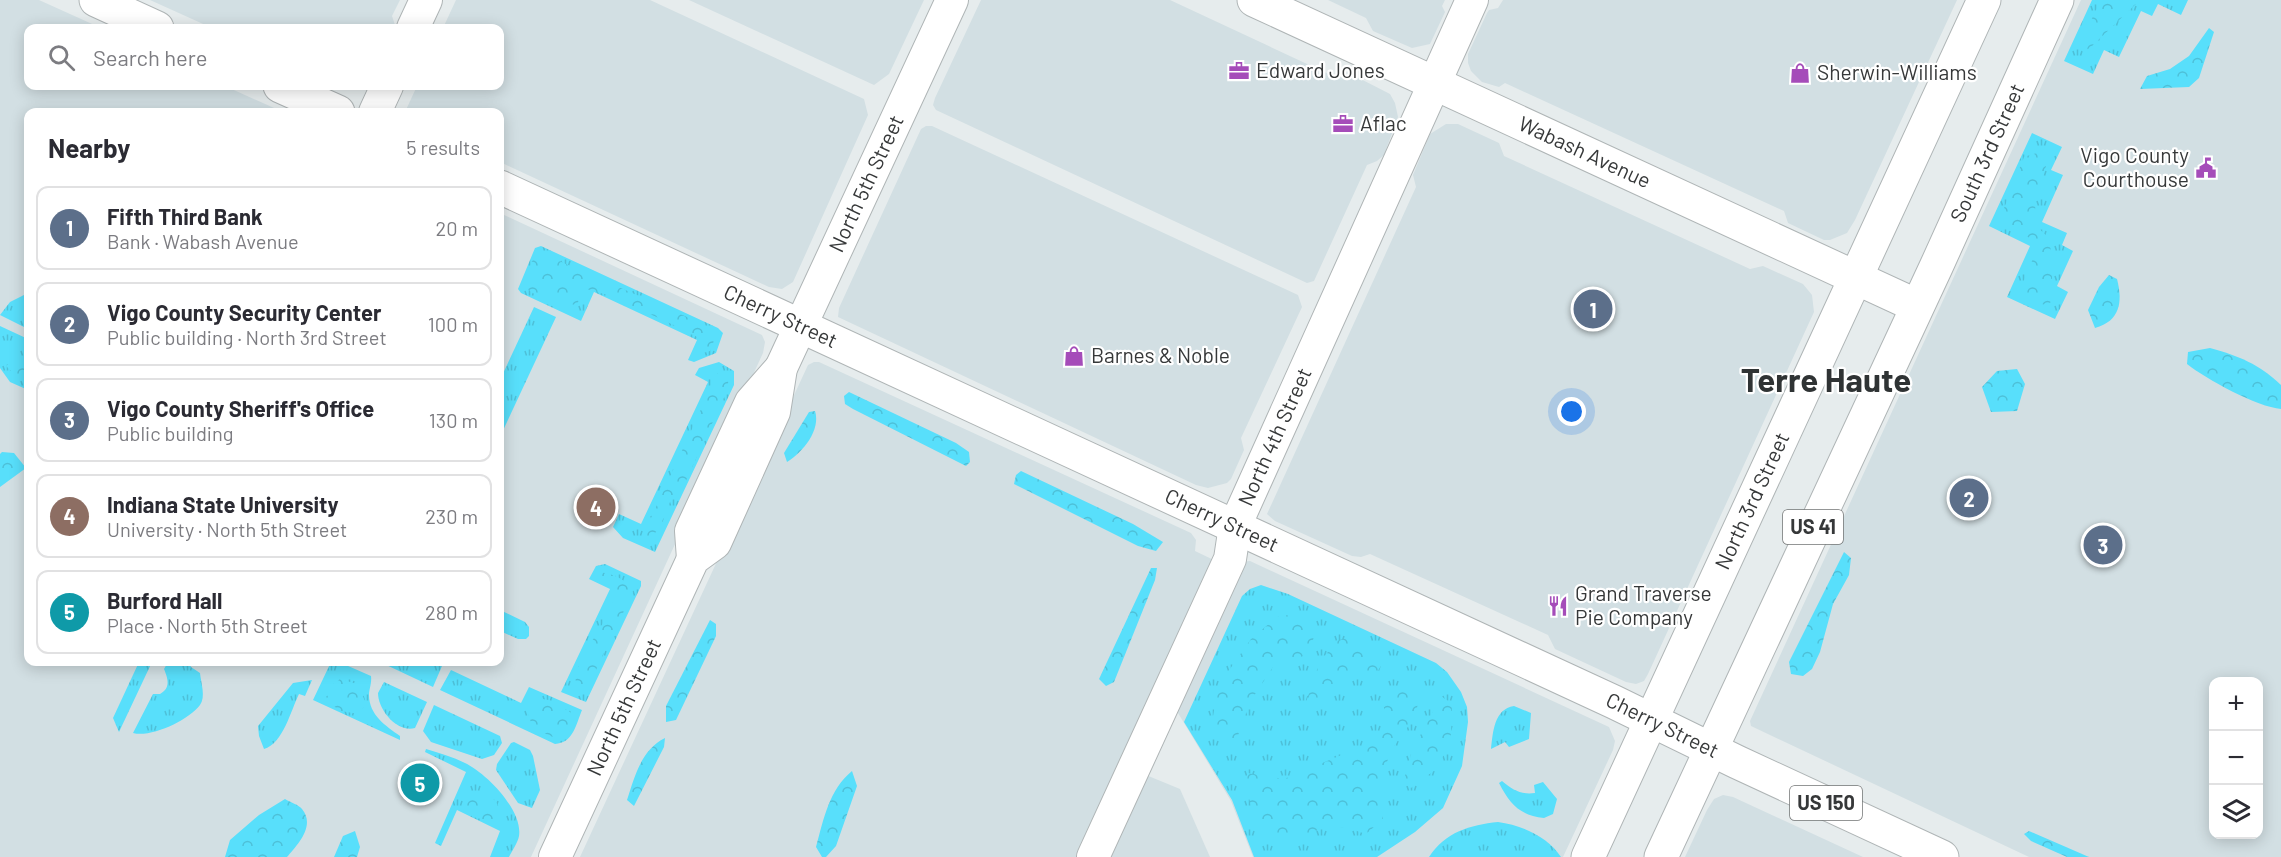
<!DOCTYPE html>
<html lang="en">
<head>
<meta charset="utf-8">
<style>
	:root { --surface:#fff; --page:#f7f7f7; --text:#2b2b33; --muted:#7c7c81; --line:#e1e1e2; --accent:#a54cb9 }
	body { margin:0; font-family:Barlow,sans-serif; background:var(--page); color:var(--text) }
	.controls { position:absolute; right:18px; bottom:18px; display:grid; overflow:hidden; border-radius:12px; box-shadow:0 3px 15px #0003 }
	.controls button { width:54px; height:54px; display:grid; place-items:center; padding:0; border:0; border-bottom:2px solid var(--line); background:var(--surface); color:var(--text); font:30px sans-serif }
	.you { position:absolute; left:1572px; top:412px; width:21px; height:21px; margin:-15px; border:4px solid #fff; border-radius:50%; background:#1a73e8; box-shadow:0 0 0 9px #1a73e833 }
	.badge { display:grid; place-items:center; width:39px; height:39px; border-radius:50%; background:var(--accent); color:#fff; font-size:20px; font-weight:700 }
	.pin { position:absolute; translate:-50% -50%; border:3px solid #fff; box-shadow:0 2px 6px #0006 }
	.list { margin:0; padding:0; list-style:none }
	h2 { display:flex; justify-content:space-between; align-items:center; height:78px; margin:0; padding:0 24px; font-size:26px }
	h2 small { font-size:20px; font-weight:400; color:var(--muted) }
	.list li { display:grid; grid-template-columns:39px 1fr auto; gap:18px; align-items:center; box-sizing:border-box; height:84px; margin:0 12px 12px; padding:0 12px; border:2px solid var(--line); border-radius:12px }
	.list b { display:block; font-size:22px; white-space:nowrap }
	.list p { margin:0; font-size:20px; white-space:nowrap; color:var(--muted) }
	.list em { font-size:20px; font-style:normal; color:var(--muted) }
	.icon { flex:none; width:33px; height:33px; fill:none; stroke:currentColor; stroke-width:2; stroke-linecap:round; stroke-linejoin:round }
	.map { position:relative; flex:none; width:2281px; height:857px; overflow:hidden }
	.search { position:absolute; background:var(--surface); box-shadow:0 3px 15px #0003; left:24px; top:24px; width:480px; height:66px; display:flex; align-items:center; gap:15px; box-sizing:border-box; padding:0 21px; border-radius:12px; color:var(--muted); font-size:22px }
	.panel { position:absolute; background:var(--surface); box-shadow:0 3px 15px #0003; left:24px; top:108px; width:480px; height:558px; border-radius:12px }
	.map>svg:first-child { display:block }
	.built { fill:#d2dfe3; fill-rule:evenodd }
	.grass { fill:url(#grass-tufts) }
	.forest { fill:url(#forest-crowns) }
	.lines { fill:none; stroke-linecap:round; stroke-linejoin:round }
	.street-casing { stroke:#afb5b6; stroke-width:34 }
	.secondary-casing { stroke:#afb5b6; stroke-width:35 }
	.primary-casing { stroke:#afb5b6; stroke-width:35 }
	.highway-casing { stroke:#afb5b6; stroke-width:35 }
	.street { stroke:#fff; stroke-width:32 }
	.secondary { stroke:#fff; stroke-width:33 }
	.primary { stroke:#fff; stroke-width:33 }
	.highway { stroke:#fff; stroke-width:33 }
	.labels { text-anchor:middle; stroke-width:4.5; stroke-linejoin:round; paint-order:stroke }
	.shield { fill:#fff; stroke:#727474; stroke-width:1.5 }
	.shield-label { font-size:20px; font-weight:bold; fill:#363839 }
	.poi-label { font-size:21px; fill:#363839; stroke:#fff; text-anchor:start }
	.street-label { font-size:21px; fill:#363839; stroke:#fff }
	.town-label { font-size:33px; font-weight:bold; fill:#2f3334; stroke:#fff }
</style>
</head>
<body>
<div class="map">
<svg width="2281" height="857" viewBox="0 0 2281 857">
	<defs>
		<pattern id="grass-tufts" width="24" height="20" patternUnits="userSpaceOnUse" patternTransform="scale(1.5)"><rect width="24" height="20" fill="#58dffb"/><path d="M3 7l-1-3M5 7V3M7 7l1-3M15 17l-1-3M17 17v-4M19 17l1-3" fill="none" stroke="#4dc0d8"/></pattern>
		<pattern id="forest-crowns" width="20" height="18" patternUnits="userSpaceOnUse" patternTransform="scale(1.5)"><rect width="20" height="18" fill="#58dffb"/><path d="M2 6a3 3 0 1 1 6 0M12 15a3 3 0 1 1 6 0" fill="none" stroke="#4dc0d8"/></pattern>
	</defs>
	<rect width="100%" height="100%" fill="#e6eced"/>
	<g class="built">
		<polygon points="0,0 39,0 101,28 28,28 28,86 225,86 283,112 28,112 28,662 500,662 500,213 762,335 765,342 763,353 531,857 0,857"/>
		<polygon points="150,0 400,0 392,16 396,28 212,28"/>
		<polygon points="456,0 650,0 864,99 868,115 793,282 782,289 769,287 500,162 500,112 405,112 417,86 500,86 500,28 443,28"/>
		<polygon points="689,0 924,0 889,74 874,85"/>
		<polygon points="981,0 1170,0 1335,77 1347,72 1390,94 1395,103 1398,117 1384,155 1377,161 1367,165 1314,281 1307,283 936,110 933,105 935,98"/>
		<polygon points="1328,0 1445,0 1442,6 1445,12 1430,44 1412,48 1373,31 1366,18"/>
		<polygon points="1503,0 1957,0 1855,220 1847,233 1830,240 1824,240 1788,223 1784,211 1505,83 1499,87 1482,82 1471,71 1468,63 1468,54 1487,13 1489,10 1498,8"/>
		<path d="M2081,0H2281V857H2029L1751,726L1750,721ZM2214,682H2258V834H2214Z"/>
		<polygon points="1446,124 1458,124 1499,143 1504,156 1750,269 1763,266 1803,284 1812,295 1814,312 1648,674 1644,681 1636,684 1626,682 1555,649 1548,635 1370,554 1361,557 1352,556 1275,521 1267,514 1416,187 1413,175 1430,134"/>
		<polygon points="926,126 932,126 1298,295 1302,307 1241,438 1244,450 1231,479 1227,483 1208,488 1196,485 838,317 839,308 921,129"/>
		<polygon points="814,362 819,362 1191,533 1196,540 1195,551 1220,563 1086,857 580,857 808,365"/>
		<polygon points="1250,561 1609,727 1615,741 1613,750 1563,857 1253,857 1231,801 1175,708 1241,562"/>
		<polygon points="1146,775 1180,789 1210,857 1102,857"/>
		<polygon points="1723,795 1733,797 1863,857 1685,857 1707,810 1714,799"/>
	</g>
	<g class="grass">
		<polygon points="2092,0 2188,0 2181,15 2158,4 2152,16 2141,11 2119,57 2104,50 2093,74 2064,61"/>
		<polygon points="2032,133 2062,147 2051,170 2063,175 2042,222 2067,233 2062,245 2073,251 2057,286 2068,292 2055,319 2007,297 2030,246 1989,226"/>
		<polygon points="541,246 718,328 723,333 716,353 694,362 688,360 697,340 594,292 581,321 521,293 518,289 535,248"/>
		<polygon points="28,293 28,329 0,315 10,302"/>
		<polygon points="534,307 556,317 500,437 500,380"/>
		<polygon points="0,326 28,339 28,390 10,382 0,368"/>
		<polygon points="719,362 734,371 734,385 655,552 623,538 613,527 619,514 641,524 708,382 695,375 699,368"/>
		<polygon points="605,564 641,581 641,586 586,702 561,692 610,589 589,579 596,566"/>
		<polygon points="1261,585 1288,594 1436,663 1447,672 1461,692 1467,707 1468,722 1462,766 1443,808 1415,832 1377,857 1254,857 1232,800 1184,722 1242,596 1250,589"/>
		<polygon points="500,610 525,622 529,627 529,636 526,639 518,639 500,631"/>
		<polygon points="139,662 152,662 119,732 113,718"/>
		<path d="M168,662H189L191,667L200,673C201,683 206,697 200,705C189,720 151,738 133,733L153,694H160C171,688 168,679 164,669Z"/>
		<path d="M331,662H339L371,676C372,683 369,689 369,695C369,715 386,726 400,736V740L313,700Z"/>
		<polygon points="380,662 433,662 442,666 433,687"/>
		<path d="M451,670L521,703L529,687L582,710C576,725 573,743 555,744L440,690Z"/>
		<path d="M312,680L305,696L299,694C291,710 283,744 264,749L259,736L258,726L293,683Z"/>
		<path d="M384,682L427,702L415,728C397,733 378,710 378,693Z"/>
		<polygon points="434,705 500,736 502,743 494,755 482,759 431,742 423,731"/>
		<path d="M1514,706L1531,713L1529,739L1509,747L1505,742L1491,749C1493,732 1494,709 1514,706Z"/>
		<polygon points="514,742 530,750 533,756 540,790 532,808 518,803 496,770 497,764 511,743"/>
		<path d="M426,749C439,753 453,757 465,763C486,773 523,810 519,836C518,842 512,851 509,857H490L500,831L457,810L441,846L435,843L466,772L425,752Z"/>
		<path d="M1502,781C1513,790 1521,795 1535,793L1534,785L1543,782L1557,799L1553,814L1544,818C1519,815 1510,804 1499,783Z"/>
		<path d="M1498,822C1522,825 1548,837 1561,857H1429C1445,832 1470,825 1498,822Z"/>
	</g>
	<g class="forest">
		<polygon points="2101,0 2140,0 2091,47 2083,52 2080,43"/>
		<polygon points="2209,28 2214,32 2199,78 2189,87 2140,89 2147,76 2170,69 2189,56"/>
		<polygon points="2043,151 2047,163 2036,198 2034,224 2050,239 2053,297 2049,305 2031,303 2020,290 2037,249 2030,238 2010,228 2001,216 2024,157"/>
		<path d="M543,254L703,324L714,332L715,338L710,351L703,353L704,343L693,334L611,296L583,288L577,305C558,302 537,301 524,285L532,261Z"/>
		<path d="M2109,275L2117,279C2123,302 2120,321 2095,328L2088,310L2099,287Z"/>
		<path d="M2210,348C2239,356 2259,364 2281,385V409C2257,407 2206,379 2187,364L2188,352Z"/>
		<polygon points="28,356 28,387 6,366 14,360"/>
		<polygon points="2017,369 2025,384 2017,411 1991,412 1982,387 1997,371"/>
		<polygon points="722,371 729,376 727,391 684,485 670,502 661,526 649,540 644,537 645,531 703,405 715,375"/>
		<polygon points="849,392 956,443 969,452 970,462 966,466 853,409 845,404 844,396"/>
		<path d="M815,411C821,430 803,452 787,462L784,453L809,412Z"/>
		<polygon points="2,452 14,453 26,468 0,487 0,454"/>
		<polygon points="1021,471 1133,524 1163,542 1156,551 1138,546 1014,484 1016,475"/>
		<polygon points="1844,552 1851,558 1849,575 1833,604 1820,652 1812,669 1803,676 1791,674 1789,662"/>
		<polygon points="1151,568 1157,568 1155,580 1114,682 1106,686 1099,679"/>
		<path d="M598,572C614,574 625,578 633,592L585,693L577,694L575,673L589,646L608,615L616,595L612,585L597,577Z"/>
		<polygon points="1294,614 1309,618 1317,631 1306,655 1273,667 1250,702 1236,741 1211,729 1218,686 1251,639 1277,617"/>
		<polygon points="710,620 716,624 716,636 676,720 666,722 666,706"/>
		<polygon points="1350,637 1371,646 1383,662 1375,676 1348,679 1327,700 1305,705 1319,664 1336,641"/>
		<polygon points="340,679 357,684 366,703 359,714 341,711 326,701 331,686"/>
		<path d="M1422,685L1415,717L1394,746L1386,764L1381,793L1383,819L1366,834L1345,827L1322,828L1292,842H1275C1252,818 1248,805 1247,773L1284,779L1351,751L1365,750L1385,732L1384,707L1402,687Z"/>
		<polygon points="1441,696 1452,704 1451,734 1439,767 1411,788 1403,783 1412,751"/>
		<polygon points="536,698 549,700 570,712 570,727 555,738 533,728 526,708"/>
		<path d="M665,738L664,747L634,806L627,800C635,776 641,750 665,738Z"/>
		<path d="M852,771L857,786L836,846L826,857H822L816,847C824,818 829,790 852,771Z"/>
		<path d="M472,794C493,795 495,797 503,816L492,822L473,817L464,803Z"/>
		<path d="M285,799C290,802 299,805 302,809C316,826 297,845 287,857H225L230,840L259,815Z"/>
		<polygon points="355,831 360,847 357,857 334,857 343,836"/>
		<polygon points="2029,831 2089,857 2067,857 2031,841 2024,834"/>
	</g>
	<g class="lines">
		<g class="street-casing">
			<g id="street">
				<polyline points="413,28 426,0"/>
				<polyline points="375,112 387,86"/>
				<polyline points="693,559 691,531 751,402 781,368"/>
				<path id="s1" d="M555,857L693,559L715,543L774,412L781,368L952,0"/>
				<path id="s2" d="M1093,857L1230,559L1235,526L1472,0"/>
			</g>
		</g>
		<g class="secondary-casing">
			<g id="secondary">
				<path id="s3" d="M1254,0L1917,306"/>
			</g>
		</g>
		<g class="primary-casing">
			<g id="primary">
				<polyline points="96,0 157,28"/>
				<polyline points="280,86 338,112"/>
				<path id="s4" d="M500,187L1614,702L1737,762L1942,857"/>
			</g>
		</g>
		<g class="highway-casing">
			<g id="highway">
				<path id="s5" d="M1588,857L1984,0"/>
				<path id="s6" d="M1661,857L1936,267L2057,0"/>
			</g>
		</g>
		<use href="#street" class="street"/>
		<use href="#secondary" class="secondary"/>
		<use href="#primary" class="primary"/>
		<use href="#highway" class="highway"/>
	</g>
	<defs>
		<g id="office-bare" transform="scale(1.62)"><path d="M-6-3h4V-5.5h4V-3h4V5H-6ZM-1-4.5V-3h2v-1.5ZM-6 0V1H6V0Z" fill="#a54cb9" stroke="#fff" stroke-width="2.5" paint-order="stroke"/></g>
		<g id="shop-bare" transform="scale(1.62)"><path d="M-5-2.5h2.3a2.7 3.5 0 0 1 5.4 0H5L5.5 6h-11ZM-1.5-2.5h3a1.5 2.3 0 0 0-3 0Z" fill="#a54cb9" stroke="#fff" stroke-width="2.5" paint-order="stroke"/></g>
		<g id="civic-bare" transform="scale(1.62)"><path d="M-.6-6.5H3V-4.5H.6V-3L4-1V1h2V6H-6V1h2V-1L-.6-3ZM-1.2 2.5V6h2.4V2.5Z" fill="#a54cb9" stroke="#fff" stroke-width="2.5" paint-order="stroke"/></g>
		<g id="restaurant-bare" transform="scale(1.62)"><path d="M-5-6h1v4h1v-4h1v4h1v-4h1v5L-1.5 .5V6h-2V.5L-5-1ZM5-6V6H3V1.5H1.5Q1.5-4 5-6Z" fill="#a54cb9" stroke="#fff" stroke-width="2.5" paint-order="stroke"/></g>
	</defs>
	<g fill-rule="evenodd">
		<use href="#office-bare" x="1239" y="71"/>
		<use href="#shop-bare" x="1800" y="73"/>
		<use href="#office-bare" x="1343" y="124"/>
		<use href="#civic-bare" x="2206" y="168"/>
		<use href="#shop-bare" x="1074" y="356"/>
		<use href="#restaurant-bare" x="1558" y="606"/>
	</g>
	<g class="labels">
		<g class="shield">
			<rect x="1783" y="510" width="60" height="34" rx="4.5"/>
			<rect x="1790" y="786" width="72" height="34" rx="4.5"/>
		</g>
		<g class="shield-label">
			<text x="1813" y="534">US 41</text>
			<text x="1826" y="810">US 150</text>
		</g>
		<g class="poi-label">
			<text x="1256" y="78">Edward Jones</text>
			<text x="1817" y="80">Sherwin-Williams</text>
			<text x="1360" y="131">Aflac</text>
			<text x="2189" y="163" text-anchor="end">Vigo County<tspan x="2189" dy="24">Courthouse</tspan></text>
			<text x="1091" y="363">Barnes &amp; Noble</text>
			<text x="1575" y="601">Grand Traverse<tspan x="1575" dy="24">Pie Company</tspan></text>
		</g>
		<g class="street-label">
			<text dy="7" stroke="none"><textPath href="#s3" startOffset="364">Wabash Avenue</textPath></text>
			<text dy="7" stroke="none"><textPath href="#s6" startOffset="776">South 3rd Street</textPath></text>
			<text dy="7" stroke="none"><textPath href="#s1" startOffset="747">North 5th Street</textPath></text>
			<text dy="7" stroke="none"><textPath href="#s4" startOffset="309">Cherry Street</textPath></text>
			<text dy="7" stroke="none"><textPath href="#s2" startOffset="459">North 4th Street</textPath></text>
			<text dy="7" stroke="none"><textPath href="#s5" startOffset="392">North 3rd Street</textPath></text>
			<text dy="7" stroke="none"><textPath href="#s4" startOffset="795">Cherry Street</textPath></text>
			<text dy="7" stroke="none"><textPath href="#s1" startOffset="165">North 5th Street</textPath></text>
			<text dy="7" stroke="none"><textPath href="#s4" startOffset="1281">Cherry Street</textPath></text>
		</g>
		<g class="town-label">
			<text x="1826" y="392">Terre Haute</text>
		</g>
	</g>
</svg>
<div class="controls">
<button>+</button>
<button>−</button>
<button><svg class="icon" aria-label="layers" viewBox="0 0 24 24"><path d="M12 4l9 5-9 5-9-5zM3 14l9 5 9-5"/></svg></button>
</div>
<div class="you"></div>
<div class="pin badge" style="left:1593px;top:309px;background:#5c6f8a">1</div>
<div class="pin badge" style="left:1969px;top:498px;background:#5c6f8a">2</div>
<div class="pin badge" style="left:2103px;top:545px;background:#5c6f8a">3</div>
<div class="pin badge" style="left:596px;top:507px;background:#8d6e63">4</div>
<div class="pin badge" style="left:420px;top:783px;background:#0f9aa8">5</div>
<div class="search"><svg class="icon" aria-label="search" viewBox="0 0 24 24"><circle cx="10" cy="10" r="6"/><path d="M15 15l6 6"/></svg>Search here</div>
<section class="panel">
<h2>Nearby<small>5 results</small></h2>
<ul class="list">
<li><span class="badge" style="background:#5c6f8a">1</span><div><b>Fifth Third Bank</b><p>Bank · Wabash Avenue</p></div><em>20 m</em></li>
<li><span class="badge" style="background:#5c6f8a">2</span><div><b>Vigo County Security Center</b><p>Public building · North 3rd Street</p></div><em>100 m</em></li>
<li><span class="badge" style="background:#5c6f8a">3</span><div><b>Vigo County Sheriff's Office</b><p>Public building</p></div><em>130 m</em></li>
<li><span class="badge" style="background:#8d6e63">4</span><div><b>Indiana State University</b><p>University · North 5th Street</p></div><em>230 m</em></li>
<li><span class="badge" style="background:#0f9aa8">5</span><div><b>Burford Hall</b><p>Place · North 5th Street</p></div><em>280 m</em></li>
</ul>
</section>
</div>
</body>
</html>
